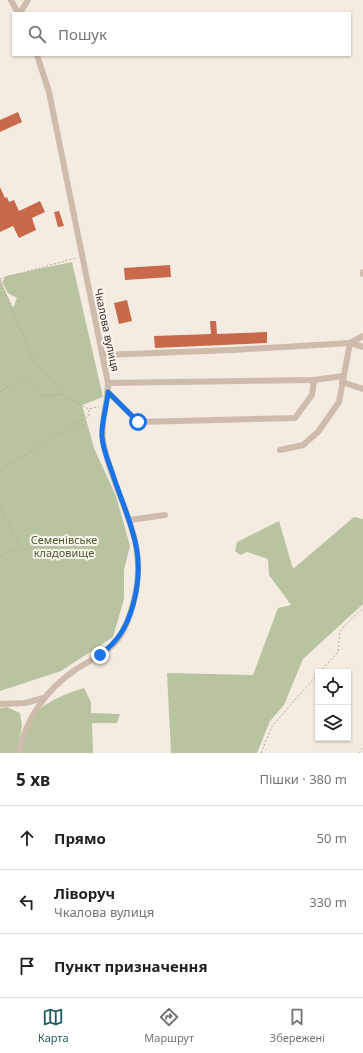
<!DOCTYPE html>
<html lang="uk">
<head>
<meta charset="utf-8">
<style>
	:root { --surface:#fff; --page:#f6f6f6; --text:#202124; --muted:#757577; --line:#e0e0e0; --accent:#1f5a5e }
	body { margin:0; font-family:"Noto Sans",sans-serif; background:var(--page); color:var(--text) }
	.controls { position:absolute; right:12px; bottom:12px; display:grid; overflow:hidden; border-radius:0px; box-shadow:0 1px 3px #0004 }
	.controls button { width:36px; height:36px; display:grid; place-items:center; padding:0; border:0; border-bottom:1px solid var(--line); background:var(--surface); color:var(--text); font:20px sans-serif }
	.stop { position:absolute; width:12px; height:12px; margin:-9px; border:3px solid #1a73e8; border-radius:50%; background:#fff }
	.stop.end { background:#1a73e8; border-color:#fff; box-shadow:0 1px 4px #0008 }
	.list { margin:0; padding:0; list-style:none }
	h2 { display:flex; justify-content:space-between; align-items:center; height:52px; margin:0; padding:0 16px; font-size:17px }
	h2 small { font-size:13px; font-weight:400; color:var(--muted) }
	.list li { display:grid; grid-template-columns:26px 1fr auto; gap:12px; align-items:center; box-sizing:border-box; height:64px; padding:0 16px; border-top:1px solid var(--line) }
	.list b { display:block; font-size:15px; white-space:nowrap }
	.list p { margin:0; font-size:13px; white-space:nowrap; color:var(--muted) }
	.list em { font-size:13px; font-style:normal; color:var(--muted) }
	.icon { flex:none; width:22px; height:22px; fill:none; stroke:currentColor; stroke-width:2; stroke-linecap:round; stroke-linejoin:round }
	.map { position:relative; flex:none; width:363px; height:753px; overflow:hidden }
	.search { position:absolute; background:var(--surface); box-shadow:0 1px 3px #0004; left:12px; right:12px; top:12px; height:44px; display:flex; align-items:center; gap:10px; box-sizing:border-box; padding:0 14px; border-radius:0px; color:var(--muted); font-size:15px }
	.sheet { height:244px; background:var(--surface) }
	nav { display:flex; justify-content:space-around; align-items:center; box-sizing:border-box; height:56px; border-top:1px solid var(--line); background:var(--surface); font-size:11px; color:var(--muted) }
	nav a { display:grid; justify-items:center; gap:2px }
	nav .on { color:var(--accent) }
	.map>svg:first-child { display:block }
	.green { fill:#b8c4a0 }
	.building { fill:#c8694b }
	.lines { fill:none; stroke-linecap:round; stroke-linejoin:round }
	.path { stroke:#b9a596; stroke-width:1; stroke-dasharray:2 2; stroke-linecap:butt }
	.minor { stroke:#cdbbac; stroke-width:6 }
	.route { stroke:#1a73e8; stroke-width:5 }
	.labels { text-anchor:middle; stroke-width:4; stroke-linejoin:round; paint-order:stroke }
	.street-label { font-size:11px; fill:#3b302b; stroke:#fbf5ee }
	.park-label { font-size:11px; fill:#4a5a2e; stroke:#fbf5ee }
</style>
</head>
<body>
<div class="map">
<svg width="363" height="753" viewBox="0 0 363 753">
	<rect width="100%" height="100%" fill="#f4ebe1"/>
	<g class="green">
		<polygon points="72,262 103,397 82,405 94,448 116,496 130,546 124,570 124,599 113,637 61,671 0,691 0,280 13,308 17,298 8,293 2,282 6,276"/>
		<polygon points="354,517 363,519 363,604 303,659 284,705 270,721 257,753 171,753 167,673 253,675 278,608 291,605 269,575 268,559 247,552 240,555 235,551 237,542 279,521 293,569"/>
		<path d="M84,688L91,702V713L120,714L117,723H92L93,753H21C23,745 23,736 25,729C35,705 62,695 84,688Z"/>
		<polygon points="7,707 20,713 22,726 18,747 18,753 0,753 0,708"/>
	</g>
	<g class="building">
		<polygon points="18,112 22,122 0,132 0,120"/>
		<polygon points="0,187 5,198 7,197 9,202 14,200 19,211 40,201 45,212 32,218 36,230 19,238 13,226 0,232"/>
		<polygon points="59,211 64,226 58,227 54,212"/>
		<polygon points="170,265 171,277 125,280 124,268"/>
		<polygon points="127,300 132,321 119,324 114,303"/>
		<polygon points="210,321 216,321 217,334 267,332 267,343 155,348 154,336 211,334"/>
	</g>
	<g class="lines">
		<g class="path">
			<polyline points="0,279 76,258"/>
			<polyline points="0,280 35,364 47,374 62,395 89,409 99,406"/>
			<polyline points="0,392 23,377 40,395 61,395"/>
			<polyline points="0,470 89,416 89,410"/>
			<polyline points="0,507 19,544 19,547 0,557"/>
			<polyline points="320,672 338,652 340,632 345,625 363,608"/>
			<polyline points="261,753 272,726 318,674"/>
			<polyline points="359,753 363,747"/>
		</g>
		<g class="minor">
			<polyline points="11,0 18,13"/>
			<polyline points="20,13 28,0"/>
			<polyline points="363,272 363,274"/>
			<polyline points="103,355 232,350 350,343 363,336"/>
			<polyline points="342,382 363,389"/>
			<polyline points="108,383 314,380 343,376"/>
			<polyline points="108,392 138,422 295,418 312,395 314,380"/>
			<polyline points="280,450 303,445 318,432 339,402 350,343 363,347"/>
			<polyline points="130,520 165,515"/>
			<polyline points="0,704 25,703 43,698"/>
			<path d="M19,753C25,719 47,689 75,670C90,660 108,653 119,638C126,628 130,615 133,604C151,540 117,505 104,446C99,425 108,405 108,383L49,92L37,55"/>
		</g>
	</g>
	<g class="lines">
		<path class="route" d="M100,655C118,641 127,627 133,605C148,551 128,522 112,472C108,461 103,449 102,437C101,422 107,407 108,392L138,422"/>
	</g>
	<g class="labels">
		<g class="street-label">
			<text transform="translate(107 330) rotate(78)" y="4">Чкалова вулиця</text>
		</g>
		<g class="park-label">
			<text x="64" y="544">Семенівське<tspan x="64" dy="13">кладовище</tspan></text>
		</g>
	</g>
</svg>
<div class="controls">
<button><svg class="icon" aria-label="locate" viewBox="0 0 24 24"><circle cx="12" cy="12" r="6"/><path d="M12 2v4M12 18v4M2 12h4M18 12h4"/></svg></button>
<button><svg class="icon" aria-label="layers" viewBox="0 0 24 24"><path d="M12 4l9 5-9 5-9-5zM3 14l9 5 9-5"/></svg></button>
</div>
<div class="stop" style="left:138px;top:422px"></div>
<div class="stop end" style="left:100px;top:655px"></div>
<div class="search"><svg class="icon" aria-label="search" viewBox="0 0 24 24"><circle cx="10" cy="10" r="6"/><path d="M15 15l6 6"/></svg>Пошук</div>
</div>
<section class="sheet">
<h2>5 хв<small>Пішки · 380 m</small></h2>
<ul class="list">
<li><svg class="icon" aria-label="ahead" viewBox="0 0 24 24"><path d="M12 20V5M6 11l6-6 6 6"/></svg><div><b>Прямо</b></div><em>50 m</em></li>
<li><svg class="icon" aria-label="left" viewBox="0 0 24 24"><path d="M17 20v-9H6M10 6l-5 5 5 5"/></svg><div><b>Ліворуч</b><p>Чкалова вулиця</p></div><em>330 m</em></li>
<li><svg class="icon" aria-label="arrive" viewBox="0 0 24 24"><path d="M6 21V4h12l-3 4 3 4H6"/></svg><div><b>Пункт призначення</b></div></li>
</ul>
</section>
<nav>
<a class="on"><svg class="icon" aria-label="map" viewBox="0 0 24 24"><path d="M3 6l6-2 6 2 6-2v14l-6 2-6-2-6 2zM9 4v14M15 6v14"/></svg>Карта</a>
<a><svg class="icon" aria-label="directions" viewBox="0 0 24 24"><path d="M12 3l9 9-9 9-9-9zM9 14v-3h6M13 9l2 2-2 2"/></svg>Маршрут</a>
<a><svg class="icon" aria-label="saved" viewBox="0 0 24 24"><path d="M7 4h10v16l-5-4-5 4z"/></svg>Збережені</a>
</nav>
</body>
</html>
